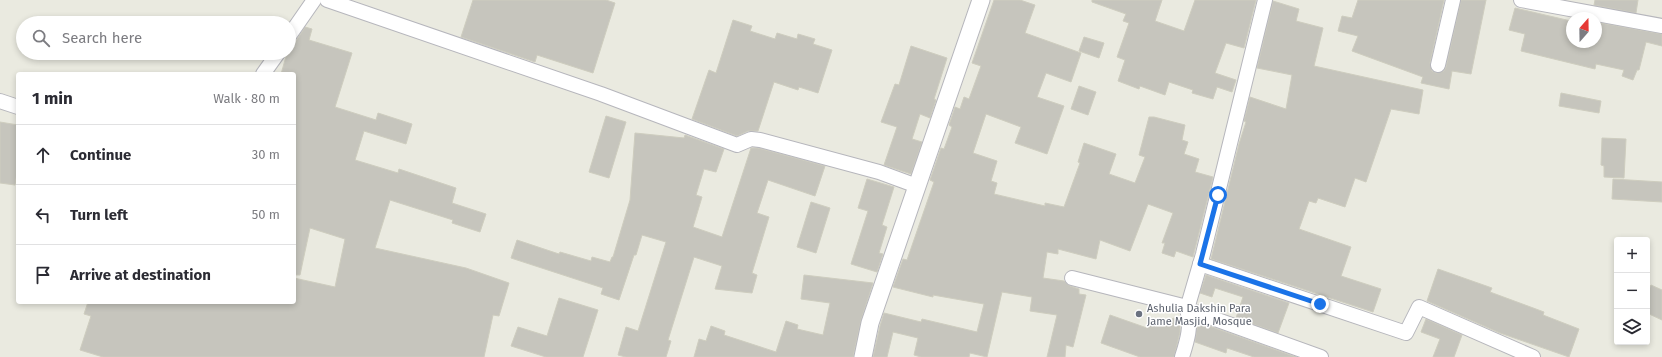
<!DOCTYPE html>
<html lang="en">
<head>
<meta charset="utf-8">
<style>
	:root { --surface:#fff; --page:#f7f7f7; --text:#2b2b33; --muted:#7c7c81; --line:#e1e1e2 }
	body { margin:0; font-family:"Fira Sans",sans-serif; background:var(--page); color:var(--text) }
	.controls { position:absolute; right:12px; bottom:12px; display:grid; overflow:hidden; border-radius:4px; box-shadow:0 2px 6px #0003 }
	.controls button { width:36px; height:36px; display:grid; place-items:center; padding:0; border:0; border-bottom:1px solid var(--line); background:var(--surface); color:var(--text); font:20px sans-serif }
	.compass { position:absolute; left:1566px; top:12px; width:36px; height:36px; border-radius:50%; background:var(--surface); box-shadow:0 2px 6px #0003; rotate:20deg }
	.stop { position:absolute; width:12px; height:12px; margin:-9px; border:3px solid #1a73e8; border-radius:50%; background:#fff }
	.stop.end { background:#1a73e8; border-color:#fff; box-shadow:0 1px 4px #0008 }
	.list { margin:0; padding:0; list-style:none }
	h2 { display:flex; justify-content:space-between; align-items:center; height:52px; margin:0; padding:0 16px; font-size:17px }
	h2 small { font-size:13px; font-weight:400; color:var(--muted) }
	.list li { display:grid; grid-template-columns:26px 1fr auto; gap:12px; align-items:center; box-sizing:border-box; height:60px; padding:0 16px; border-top:1px solid var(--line) }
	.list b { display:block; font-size:15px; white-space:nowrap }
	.list em { font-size:13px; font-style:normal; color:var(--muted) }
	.icon { flex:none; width:22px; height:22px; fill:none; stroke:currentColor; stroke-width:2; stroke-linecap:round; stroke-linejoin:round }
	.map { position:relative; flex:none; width:1662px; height:357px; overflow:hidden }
	.search { position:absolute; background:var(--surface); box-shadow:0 2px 6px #0003; left:16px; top:16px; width:280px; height:44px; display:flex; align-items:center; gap:10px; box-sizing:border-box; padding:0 14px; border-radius:22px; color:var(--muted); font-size:15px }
	.panel { position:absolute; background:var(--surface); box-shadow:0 2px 6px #0003; left:16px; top:72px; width:280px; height:232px; border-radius:4px }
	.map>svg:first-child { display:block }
	.building { fill:#c6c5bd; stroke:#cecdbf }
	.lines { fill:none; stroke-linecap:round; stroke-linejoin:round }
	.minor-casing { stroke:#b6b6bc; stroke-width:16 }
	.tertiary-casing { stroke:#b6b6bc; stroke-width:19 }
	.minor { stroke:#fff; stroke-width:14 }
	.tertiary { stroke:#fff; stroke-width:17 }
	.route { stroke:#1a73e8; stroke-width:5 }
	.worship-dot { fill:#6b7280; stroke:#fff; stroke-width:1.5 }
	.labels { text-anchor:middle; stroke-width:3; stroke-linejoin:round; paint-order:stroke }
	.worship-label { font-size:11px; fill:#5b616d; stroke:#fff; text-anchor:start }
</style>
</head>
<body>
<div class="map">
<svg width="1662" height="357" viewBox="0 0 1662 357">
	<rect width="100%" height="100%" fill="#eaeae0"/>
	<g class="building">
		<polygon points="473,0 606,0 615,3 593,73 537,55 535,62 461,37"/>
		<polygon points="994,0 1020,0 1035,5 1025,33 1081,53 1071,82 1046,73 1037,97 1064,106 1047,154 1015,143 1021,127 986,114 973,153 997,161 991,181 997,183 994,194 1045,206 1045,203 1064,207 1080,163 1078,162 1084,143 1116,154 1109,174 1135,183 1145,157 1139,155 1149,117 1154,117 1185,125 1182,140 1188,142 1184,154 1199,159 1195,172 1213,177 1193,257 1176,251 1174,257 1162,253 1165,243 1162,243 1173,213 1148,204 1130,251 1100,240 1096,259 1058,249 1058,254 1047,252 1043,278 1064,281 1070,286 1079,289 1079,294 1086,295 1073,347 1066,345 1065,357 1047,357 1057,315 1030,311 1032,297 1002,292 987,357 970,353 969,357 921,357 914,355 918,338 893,332 887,357 873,357 880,326 884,313 921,322 922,319 977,332 984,304 933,295 933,297 893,287 903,259 907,260 934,182 930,180 941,148 944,149 952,127 949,125 955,107 960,109 964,97 969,99 981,66 972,63"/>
		<polygon points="1092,0 1162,0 1155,21 1184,31 1195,0 1256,0 1244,48 1226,43 1215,73 1236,80 1232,92 1217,87 1213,99 1192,93 1193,90 1169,82 1165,95 1140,86 1139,89 1118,81 1125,60 1117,57 1129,23 1123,21 1126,14 1092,2"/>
		<polygon points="1358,0 1444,0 1430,63 1432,71 1436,73 1444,71 1446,67 1461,0 1486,0 1471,74 1452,71 1449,89 1421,83 1423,77 1352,51 1358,36 1338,31 1342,16 1352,18"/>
		<polygon points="1595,0 1638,0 1636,13 1594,5"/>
		<polygon points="1273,1 1299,9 1296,21 1323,28 1314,66 1423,90 1419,114 1391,109 1366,182 1355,178 1345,207 1318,198 1316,203 1309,201 1299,229 1351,247 1341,276 1381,289 1373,312 1211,259 1239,144 1246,122 1244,121 1250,97 1286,109 1292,75 1257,68"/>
		<polygon points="1515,8 1571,21 1572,18 1572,42 1596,42 1596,22 1662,34 1662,46 1646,42 1639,70 1637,70 1633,80 1622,76 1624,70 1596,64 1595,69 1521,51 1525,34 1509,30"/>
		<polygon points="733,20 752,26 750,31 775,39 777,33 797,39 798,34 815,39 813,44 832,50 818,93 799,87 798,90 774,82 758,131 748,131 737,136 692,119 709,70 716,73"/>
		<polygon points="305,27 312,29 309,40 352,53 335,107 376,120 378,113 412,124 406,144 364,131 355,160 398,173 399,169 456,188 452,203 486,214 480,232 452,223 453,220 390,200 375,248 466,268 509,283 499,316 493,315 484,357 103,357 80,350 91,316 84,314 88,302 294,302 294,278 335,287 345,239 310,228 300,275 294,275 294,74 281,74 287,53 289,53 290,44 296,41"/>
		<polygon points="1084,37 1104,43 1099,58 1079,51"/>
		<polygon points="911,46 947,58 934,99 936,100 930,118 920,114 912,139 922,142 911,174 884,165 897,127 881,122 895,84 899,85"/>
		<polygon points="1079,86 1096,92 1088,115 1071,109"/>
		<polygon points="1561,93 1601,101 1599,113 1559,106"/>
		<polygon points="606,116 626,122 609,178 589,172"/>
		<polygon points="0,122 18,125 18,165 15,185 0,183"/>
		<polygon points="635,133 684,138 685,135 724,149 716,172 704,169 696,195 702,197 693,227 722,237 751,148 758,148 825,166 815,196 768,180 757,213 769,217 752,273 757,275 752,293 715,289 722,266 694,257 668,340 671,341 666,357 626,357 618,355 626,327 638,331 666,242 642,235 636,255 634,255 619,300 601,294 603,288 511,258 517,240 559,254 560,252 591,261 592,257 610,262 612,257 613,257 630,200"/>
		<polygon points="1602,138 1626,139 1624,178 1604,177 1604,166 1601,165"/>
		<polygon points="867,179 894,187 882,225 887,227 879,253 883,254 877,272 851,264 868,211 858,208"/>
		<polygon points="1613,179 1662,182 1662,202 1612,199"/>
		<polygon points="811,202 830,208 816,253 797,247"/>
		<polygon points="1438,269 1492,288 1490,292 1544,312 1543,315 1579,329 1569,357 1500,333 1427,301"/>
		<polygon points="804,275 873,283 861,320 853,357 694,357 699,339 706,341 711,326 725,331 724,335 776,352 786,321 798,325 797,329 823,335 830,303 801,299"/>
		<polygon points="1206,275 1289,303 1278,333 1236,318 1243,297 1215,288 1212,297 1200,293"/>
		<polygon points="1651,285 1662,290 1662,320 1647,313 1647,295"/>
		<polygon points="559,298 598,310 583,357 546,357 511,346 518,327 547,336"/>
		<polygon points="1110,315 1147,328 1150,319 1170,326 1173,318 1180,321 1180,332 1174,357 1140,357 1101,343"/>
		<polygon points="1426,319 1462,335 1454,357 1433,357 1440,339 1421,332"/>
		<polygon points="1198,322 1296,357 1254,357 1227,348 1226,353 1195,342"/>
	</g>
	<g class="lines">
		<g class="minor-casing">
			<g id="minor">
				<polyline points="327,0 601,94 737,145 751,139 760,140 879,172 917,186"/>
				<polyline points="1521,0 1662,26"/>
				<polyline points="289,36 314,0"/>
				<polyline points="1438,65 1453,0"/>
				<polyline points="263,74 278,53"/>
				<polyline points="0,101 18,107"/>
				<polyline points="1200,264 1406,333 1419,307 1533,357"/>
				<polyline points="1072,278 1187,307"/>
				<polyline points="1187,309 1321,357"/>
				<path d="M1182,357C1187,341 1192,326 1187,309L1203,254L1265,0"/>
			</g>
		</g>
		<g class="tertiary-casing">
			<polyline id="tertiary" points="863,357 870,323 981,0"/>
		</g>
		<use href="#minor" class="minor"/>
		<use href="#tertiary" class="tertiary"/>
	</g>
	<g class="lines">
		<polyline class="route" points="1218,195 1200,264 1320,304"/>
	</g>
	<circle class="worship-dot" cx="1139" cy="314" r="4"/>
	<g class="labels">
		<g class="worship-label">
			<text x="1147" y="312">Ashulia Dakshin Para<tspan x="1147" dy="13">Jame Masjid, Mosque</tspan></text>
		</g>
	</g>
</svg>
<div class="controls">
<button>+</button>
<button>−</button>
<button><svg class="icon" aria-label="layers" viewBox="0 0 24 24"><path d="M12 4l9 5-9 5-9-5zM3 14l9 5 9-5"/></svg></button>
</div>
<svg class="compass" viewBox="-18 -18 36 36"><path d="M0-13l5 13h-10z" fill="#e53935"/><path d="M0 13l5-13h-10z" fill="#7c7c81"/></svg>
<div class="stop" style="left:1218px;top:195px"></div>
<div class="stop end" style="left:1320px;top:304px"></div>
<div class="search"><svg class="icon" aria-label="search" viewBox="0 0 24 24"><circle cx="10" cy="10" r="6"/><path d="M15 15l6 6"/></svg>Search here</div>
<section class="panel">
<h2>1 min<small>Walk · 80 m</small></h2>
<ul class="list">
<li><svg class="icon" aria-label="ahead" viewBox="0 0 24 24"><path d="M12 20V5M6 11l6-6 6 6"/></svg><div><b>Continue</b></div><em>30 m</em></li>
<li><svg class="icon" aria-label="left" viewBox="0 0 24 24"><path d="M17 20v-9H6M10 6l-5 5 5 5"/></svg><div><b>Turn left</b></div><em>50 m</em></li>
<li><svg class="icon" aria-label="arrive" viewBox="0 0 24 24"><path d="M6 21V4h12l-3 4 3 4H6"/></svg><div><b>Arrive at destination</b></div></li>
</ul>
</section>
</div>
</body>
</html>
